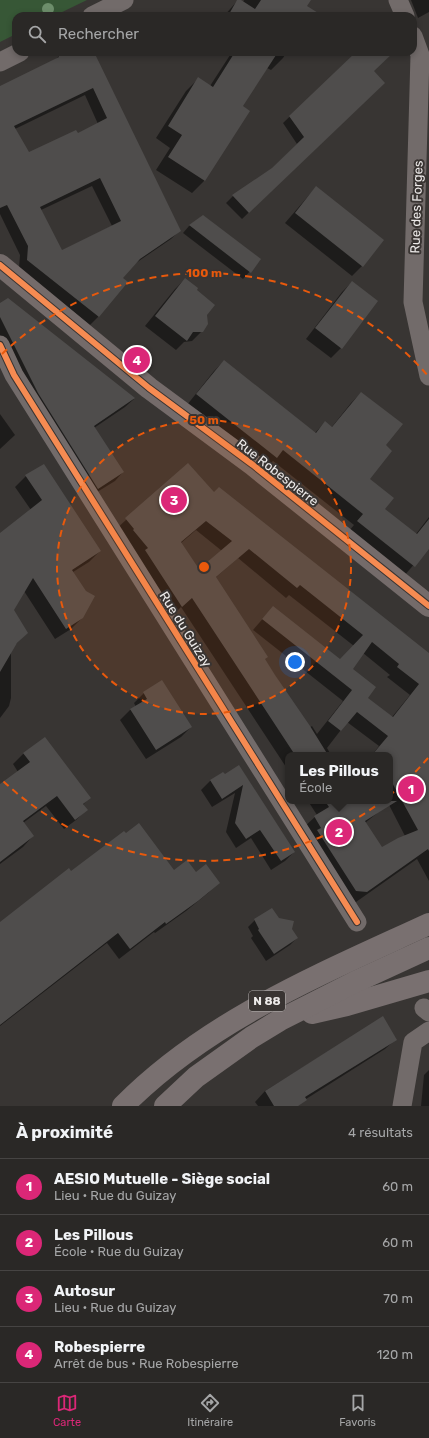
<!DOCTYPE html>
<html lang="fr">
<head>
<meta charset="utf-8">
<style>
	:root { --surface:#2a2826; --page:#363432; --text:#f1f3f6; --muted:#a5a6a7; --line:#464443; --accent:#db2777 }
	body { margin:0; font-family:Rubik,sans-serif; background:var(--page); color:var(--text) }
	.you { position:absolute; left:295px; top:662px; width:14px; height:14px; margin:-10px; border:3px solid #fff; border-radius:50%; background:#1a73e8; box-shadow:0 0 0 6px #1a73e833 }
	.badge { display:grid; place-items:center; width:26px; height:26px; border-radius:50%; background:var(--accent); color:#fff; font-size:13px; font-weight:700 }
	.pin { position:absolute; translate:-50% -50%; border:2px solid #fff; box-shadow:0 1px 4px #0006 }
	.popup { position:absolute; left:285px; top:752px; width:108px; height:52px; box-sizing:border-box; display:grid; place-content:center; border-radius:8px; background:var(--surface); filter:drop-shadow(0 1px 3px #0005); font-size:13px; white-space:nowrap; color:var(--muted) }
	.popup b { font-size:15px; color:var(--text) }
	.popup::after { content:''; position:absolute; left:50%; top:100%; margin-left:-8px; border:8px solid transparent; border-top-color:var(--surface) }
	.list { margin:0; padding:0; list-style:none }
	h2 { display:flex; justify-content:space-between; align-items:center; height:52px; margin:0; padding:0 16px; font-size:17px }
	h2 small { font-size:13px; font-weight:400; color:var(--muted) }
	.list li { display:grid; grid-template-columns:26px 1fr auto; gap:12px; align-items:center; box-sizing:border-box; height:56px; padding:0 16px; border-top:1px solid var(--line) }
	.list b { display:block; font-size:15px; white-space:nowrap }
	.list p { margin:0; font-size:13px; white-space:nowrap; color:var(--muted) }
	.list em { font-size:13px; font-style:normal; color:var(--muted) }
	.icon { flex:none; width:22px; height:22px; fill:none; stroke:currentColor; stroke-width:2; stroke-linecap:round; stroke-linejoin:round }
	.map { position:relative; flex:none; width:429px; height:1106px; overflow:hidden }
	.search { position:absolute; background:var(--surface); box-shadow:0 2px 6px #0003; left:12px; right:12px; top:12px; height:44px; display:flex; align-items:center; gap:10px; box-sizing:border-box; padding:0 14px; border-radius:12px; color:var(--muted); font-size:15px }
	.sheet { height:276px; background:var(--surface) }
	nav { display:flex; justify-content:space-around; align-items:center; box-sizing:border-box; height:56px; border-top:1px solid var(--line); background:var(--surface); font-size:11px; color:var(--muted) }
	nav a { display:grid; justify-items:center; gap:2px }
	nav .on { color:var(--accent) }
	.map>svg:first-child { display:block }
	.green { fill:#375736 }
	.shadow { fill:#0007; fill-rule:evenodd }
	.building { fill:#4f4d4c; fill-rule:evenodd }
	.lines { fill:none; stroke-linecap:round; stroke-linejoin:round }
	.minor { stroke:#726b6a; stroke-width:19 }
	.major { stroke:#746b6a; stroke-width:22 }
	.highway { stroke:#797070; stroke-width:22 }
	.cycleway-casing { stroke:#393432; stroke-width:8 }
	.cycleway { stroke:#f68b52; stroke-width:6 }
	.tree { fill:#6d8e6b }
	.ring { fill:none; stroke:#e8590c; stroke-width:2; stroke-dasharray:7 5 }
	.labels { text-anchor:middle; stroke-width:4; stroke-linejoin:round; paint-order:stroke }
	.shield { fill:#393432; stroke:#b7b3b2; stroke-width:1 }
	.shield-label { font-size:12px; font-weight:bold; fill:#edeae9 }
	.street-label { font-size:13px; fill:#edeae9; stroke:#393432 }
	.centre { fill:#e8590c; stroke:#393432; stroke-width:2 }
	.ring-label { font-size:12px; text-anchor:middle; font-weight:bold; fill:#e8590c; stroke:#393432; stroke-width:4; stroke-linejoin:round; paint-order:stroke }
</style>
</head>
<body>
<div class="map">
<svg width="429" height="1106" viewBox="0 0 429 1106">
	<rect width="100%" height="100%" fill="#383533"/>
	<polygon class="green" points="0,0 87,0 54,16 16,16 16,34 0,42"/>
	<g class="shadow">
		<polygon points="238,0 243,2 244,0 310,0 306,6 310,16 224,16"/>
		<polygon points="411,0 429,0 429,12 418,18"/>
		<path d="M68,52H93L180,230L171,239L133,265L122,278L126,282L98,317L90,325L19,268L20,255L0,214V87L54,61L59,56ZM85,95L98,124L77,134L29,154L15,129ZM92,186L112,226L61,251L41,210Z"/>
		<polygon points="232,52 287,52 283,58 271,70 267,68 242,106 249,111 204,181 192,193 156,170 170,148 156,138 186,91 198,79 210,86"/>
		<polygon points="357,52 393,52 373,71 377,90 242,219 226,203 233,196 272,169 297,144 283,123"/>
		<polygon points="316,187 362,266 352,276 285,223"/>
		<polygon points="203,216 260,260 243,279 183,233 189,226"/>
		<polygon points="185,279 195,290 206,315 202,331 192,341 184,342 176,350 145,326 175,289"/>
		<polygon points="352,282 341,348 331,358 306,339 342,292"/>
		<polygon points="0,304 134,399 125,407 94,428 123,472 115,481 89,497 0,342"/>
		<polygon points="224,361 315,433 325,422 331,428 351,403 361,393 385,445 369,479 384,510 416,534 429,517 429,547 404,576 348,532 354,525 273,461 266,468 187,405 214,371"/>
		<polygon points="0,414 15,435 0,449"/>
		<path d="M188,464L213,493L429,654V881L417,859L356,902L346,901L304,827L317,815L308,801H390V755H372L379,746L347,722L327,748L331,755H288V770L181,607L172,616L116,529ZM196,530L222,551L199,571L181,543ZM238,558L286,598L289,595L354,646L340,660L273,607L253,630L343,701L317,734L312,726L309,728L264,659L215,578ZM363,653L390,675L387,677L410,695L392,717L366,698L351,669ZM387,801L405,836L381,849L365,823L381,810Z"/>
		<polygon points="26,476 100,551 89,562 73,572 82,618 71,629 55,639 24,591 13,610 27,633 14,646 11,651 11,698 9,706 0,718 0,534 31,510 15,487"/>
		<polygon points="161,682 191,727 181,737 146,759 120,720 130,710 136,707 134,703 144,693"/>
		<polygon points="24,753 89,798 83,805 86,810 76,820 64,829 46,806 23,823 33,836 23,847 0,864 0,785 18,772 13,764"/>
		<polygon points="239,766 294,852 285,861 271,870 251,838 236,848 226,832 235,793 212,807 201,790 210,781 222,773 224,776"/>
		<polygon points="174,871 196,873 219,883 208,893 186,911 155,933 154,932 119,959 107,943 0,1026 0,923 70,872"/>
		<polygon points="279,919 291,929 297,938 290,945 266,961 251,938 253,936 248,927 255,920"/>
		<polygon points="382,1018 396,1039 385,1049 295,1106 258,1106 255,1102 265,1091"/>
		<polygon points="429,1070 429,1106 421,1106 424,1075"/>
	</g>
	<g class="building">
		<polygon points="237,0 241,0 255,9 261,0 311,0 307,6 323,16 228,16"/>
		<path d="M57,52H94L181,231L140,259L123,278L128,282L99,317L27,260L28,246L7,205L0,208V86L59,57ZM93,88L107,118L78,133L76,130L29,152L14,126ZM100,178L121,221L62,250L40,207Z"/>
		<polygon points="235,52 278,52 243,106 250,111 205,181 168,157 182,135 168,126 198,77 213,87"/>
		<polygon points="356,52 394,52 374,71 385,83 249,213 232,195 272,168 304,137 289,116"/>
		<polygon points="316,186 384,240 363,267 295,213"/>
		<polygon points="203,215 261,259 251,273 189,225"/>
		<polygon points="185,278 198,288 197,290 215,305 207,315 208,324 203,332 193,332 187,341 155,316"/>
		<polygon points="352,281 378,301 342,349 315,328"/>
		<polygon points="8,298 135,398 94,426 124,472 98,489 38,393 0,317 0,303"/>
		<polygon points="224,360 316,433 325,421 332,427 361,392 403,424 386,445 392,451 370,479 394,498 385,509 417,534 429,519 429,549 415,567 357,521 363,514 283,450 277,458 196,394"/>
		<path d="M188,463L214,492L219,487L429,653V851L428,849L367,892L356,891L317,830L321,828L314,816L329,807L325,801H397L365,821L382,847L398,838L418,830L390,779V755H372L388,736L357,712L341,731L328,721L352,690L262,619L273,606L340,659L363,635L300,585L297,588L249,549L216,577L268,657L265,659L275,675L310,726L328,755H295L192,598L182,607L145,550L148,548L133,530L134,529L125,518ZM206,521L232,541L199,569L181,542ZM372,642L399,664L397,667L419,684L393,717L368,698L376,687L353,669Z"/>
		<polygon points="44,464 101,551 72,570 86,591 95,596 83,618 66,629 33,578 14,610 28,633 17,643 0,672 0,533 42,500 25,475"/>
		<polygon points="162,680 192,727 156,750 130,709 147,699 143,692"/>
		<polygon points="45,737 91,798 83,804 88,810 75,820 57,796 23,821 34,836 0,862 0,784 30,762 23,753"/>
		<polygon points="239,765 295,852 281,861 260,830 246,839 235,823 243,785 222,799 210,780 223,772 225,774"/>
		<polygon points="139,823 174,870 187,860 196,872 206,864 220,883 198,901 166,924 165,922 130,949 118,933 0,1025 0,922 69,868 71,871 124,831 126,833"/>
		<polygon points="272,908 279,918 294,921 292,929 298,938 274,954 258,930 259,929 254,919"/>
		<polygon points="383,1016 397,1040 305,1097 307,1100 298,1106 274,1106 265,1091"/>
	</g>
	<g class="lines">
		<g class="minor">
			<polyline points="398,0 405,16"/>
			<polyline points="92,16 124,0"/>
			<polyline points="413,36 420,55 413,302 429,376"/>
			<polyline points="0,62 20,52"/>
			<polyline points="0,345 14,375 357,922"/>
			<polyline points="424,1008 429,1012"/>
			<polyline points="402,1106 413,1042 429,1031"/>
		</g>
		<polyline class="major" points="0,265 149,388 253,465 429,606"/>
		<g class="highway">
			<polyline points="312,1013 347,1005 429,981"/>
			<path d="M123,1106C208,1020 321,974 429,924"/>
			<polyline points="165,1106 196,1077 252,1037 280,1020 355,982 429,948"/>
		</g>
		<g class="cycleway-casing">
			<g id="cycleway">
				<polyline points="0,265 149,388 253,465 429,606"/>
				<polyline points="0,345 14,375 357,922"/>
			</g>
		</g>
		<use href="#cycleway" class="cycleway"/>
	</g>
	<circle class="tree" cx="48" cy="9" r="6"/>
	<circle cx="204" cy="567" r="147" fill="#e8590c" fill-opacity=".12"/>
	<g class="ring">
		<circle cx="204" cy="567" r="147"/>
		<path d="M428 758A294 294 0 0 1 2 780M2 354A294 294 0 0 1 428 376"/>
	</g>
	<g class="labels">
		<rect class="shield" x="249" y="991" width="36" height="20" rx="3"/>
		<g class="shield-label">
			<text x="267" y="1005">N 88</text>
		</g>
		<g class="street-label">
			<text transform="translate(416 207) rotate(-88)" y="5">Rue des Forges</text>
			<text transform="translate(278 472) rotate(38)" y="5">Rue Robespierre</text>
			<text transform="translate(186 629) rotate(58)" y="5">Rue du Guizay</text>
		</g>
	</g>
	<circle cx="204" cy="567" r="6" class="centre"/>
	<g class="ring-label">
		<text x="204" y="277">100 m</text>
		<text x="204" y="424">50 m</text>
	</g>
</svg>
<div class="you"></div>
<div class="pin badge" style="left:411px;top:789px">1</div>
<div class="pin badge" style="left:339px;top:832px">2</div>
<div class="popup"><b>Les Pillous</b>École</div>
<div class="pin badge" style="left:174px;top:500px">3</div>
<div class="pin badge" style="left:137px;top:360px">4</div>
<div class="search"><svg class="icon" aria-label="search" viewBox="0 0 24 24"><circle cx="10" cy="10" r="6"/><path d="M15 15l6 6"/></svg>Rechercher</div>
</div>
<section class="sheet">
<h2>À proximité<small>4 résultats</small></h2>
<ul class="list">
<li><span class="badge">1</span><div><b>AESIO Mutuelle - Siège social</b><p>Lieu · Rue du Guizay</p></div><em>60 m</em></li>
<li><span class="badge">2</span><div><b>Les Pillous</b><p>École · Rue du Guizay</p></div><em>60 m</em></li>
<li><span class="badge">3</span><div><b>Autosur</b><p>Lieu · Rue du Guizay</p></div><em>70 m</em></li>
<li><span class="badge">4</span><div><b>Robespierre</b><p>Arrêt de bus · Rue Robespierre</p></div><em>120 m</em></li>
</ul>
</section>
<nav>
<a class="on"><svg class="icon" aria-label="map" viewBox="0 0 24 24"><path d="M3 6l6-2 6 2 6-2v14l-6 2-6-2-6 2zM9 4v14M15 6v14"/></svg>Carte</a>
<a><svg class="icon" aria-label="directions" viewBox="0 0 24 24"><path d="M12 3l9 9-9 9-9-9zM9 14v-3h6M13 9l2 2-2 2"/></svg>Itinéraire</a>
<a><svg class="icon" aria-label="saved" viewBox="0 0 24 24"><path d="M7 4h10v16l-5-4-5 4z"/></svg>Favoris</a>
</nav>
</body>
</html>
